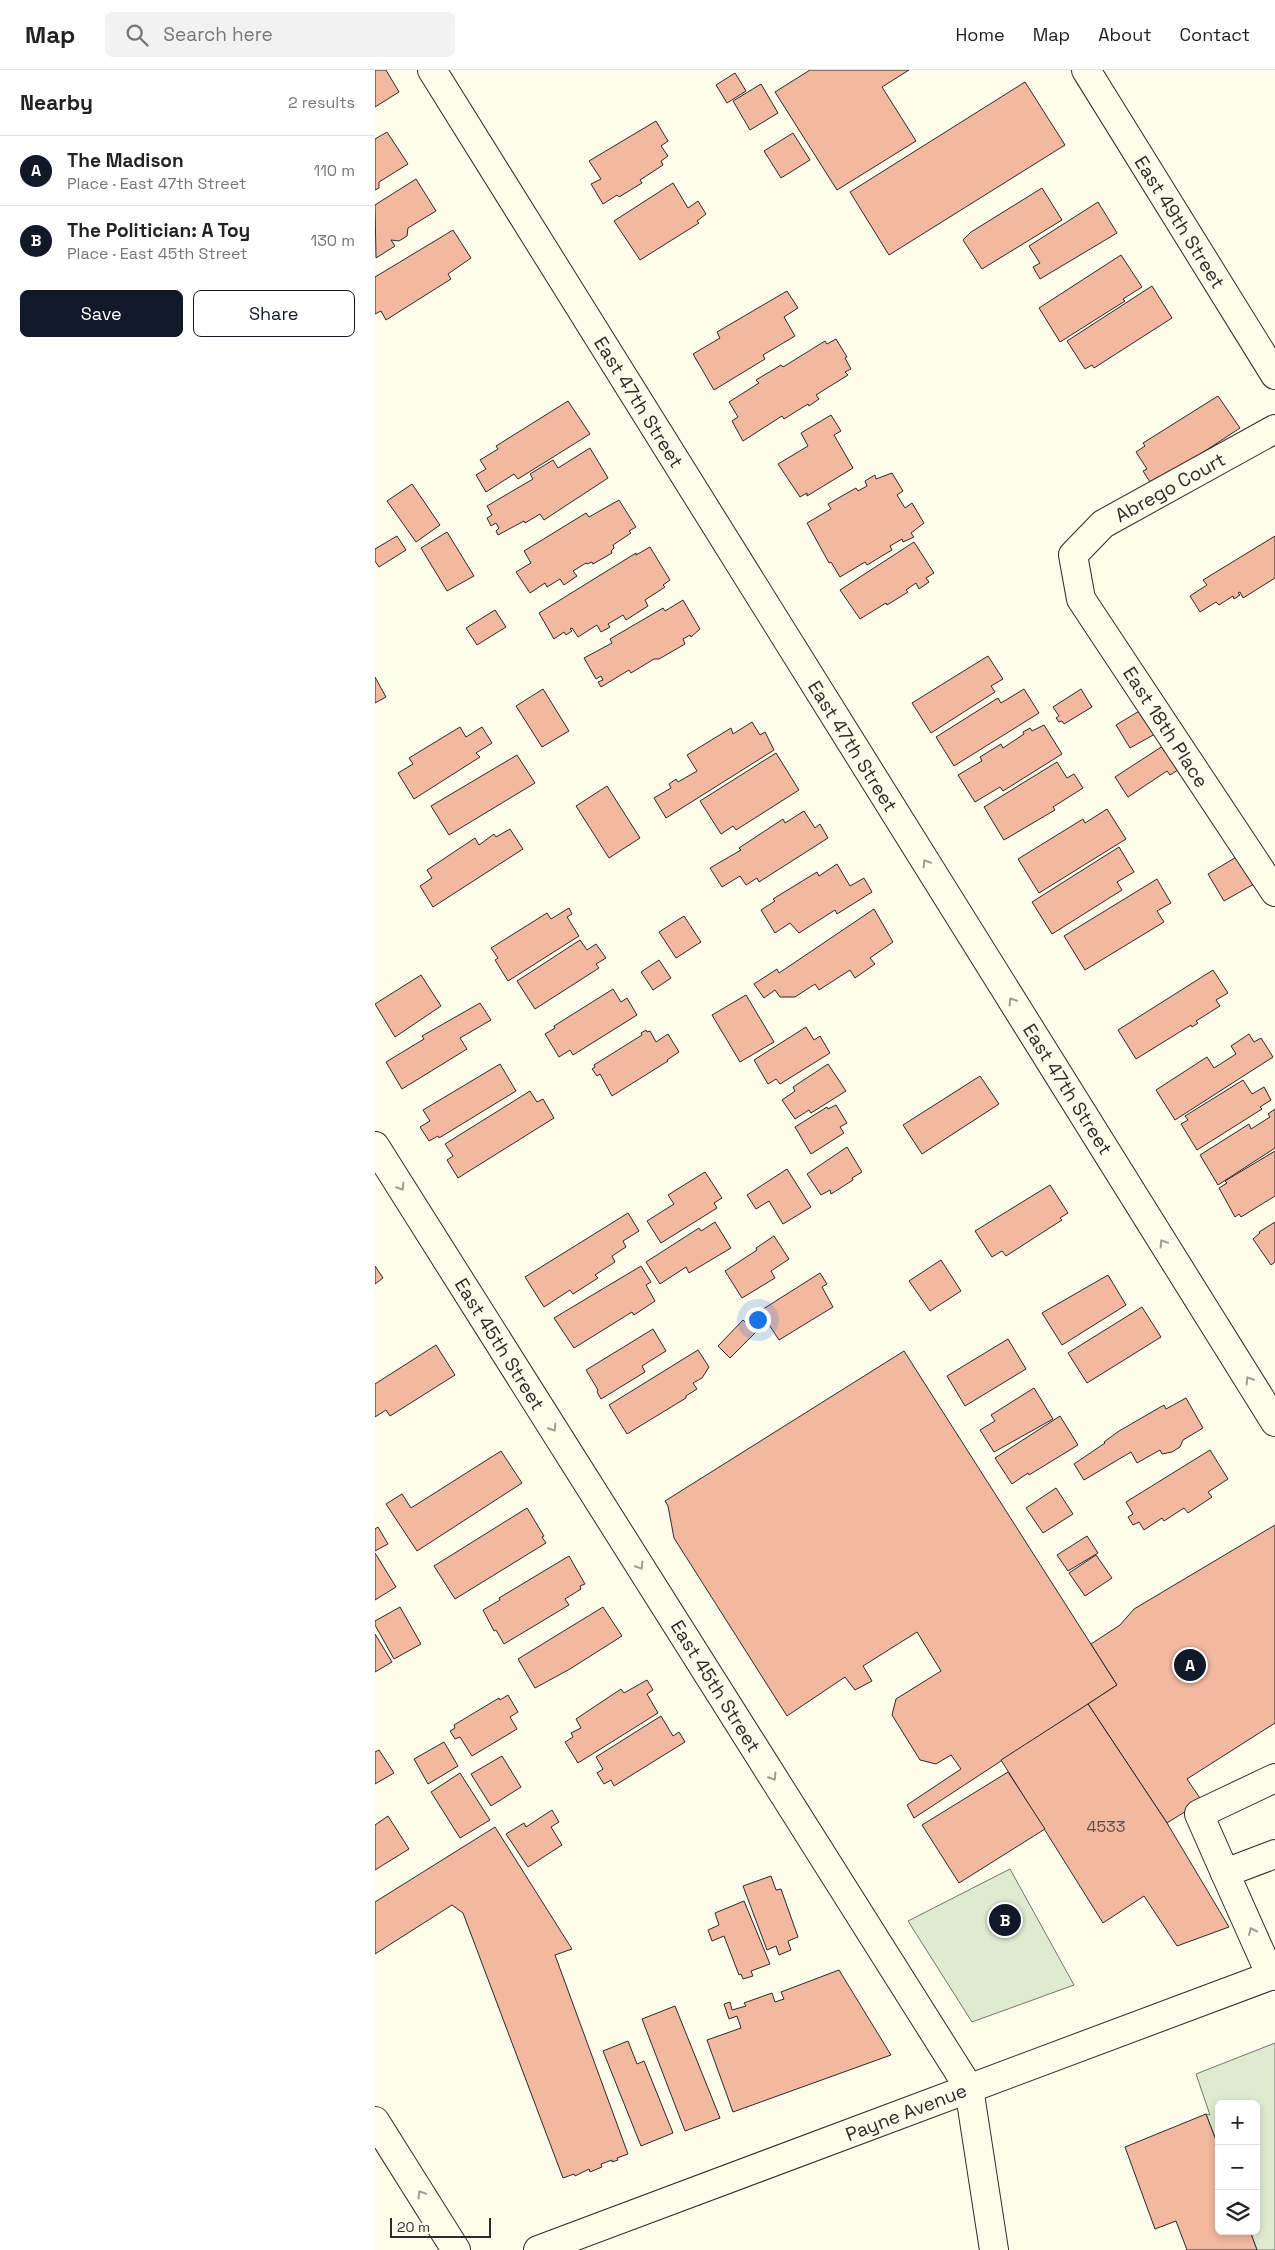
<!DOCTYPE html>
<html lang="en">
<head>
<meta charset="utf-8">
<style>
	:root { --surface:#fff; --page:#f2f2f2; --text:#222; --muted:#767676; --line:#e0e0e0; --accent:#111827 }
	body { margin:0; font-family:"Space Grotesk",sans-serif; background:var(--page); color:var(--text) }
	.controls { position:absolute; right:15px; bottom:15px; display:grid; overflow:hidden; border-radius:8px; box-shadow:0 2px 8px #0003 }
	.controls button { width:45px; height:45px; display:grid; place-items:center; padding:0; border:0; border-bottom:1px solid var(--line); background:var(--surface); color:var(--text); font:25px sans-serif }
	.scale { position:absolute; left:15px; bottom:12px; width:101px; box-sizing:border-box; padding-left:5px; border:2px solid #2b2b2b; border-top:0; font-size:14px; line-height:18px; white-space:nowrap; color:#2b2b2b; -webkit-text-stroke:4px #fdfbea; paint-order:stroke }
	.you { position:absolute; left:382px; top:1249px; width:18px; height:18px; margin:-12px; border:4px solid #fff; border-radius:50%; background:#1a73e8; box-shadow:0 0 0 8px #1a73e833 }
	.badge { display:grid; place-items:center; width:32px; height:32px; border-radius:50%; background:var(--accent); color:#fff; font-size:16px; font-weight:700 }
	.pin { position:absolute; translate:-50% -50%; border:2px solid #fff; box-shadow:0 1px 5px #0006 }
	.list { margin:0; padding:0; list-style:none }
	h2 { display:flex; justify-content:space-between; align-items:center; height:65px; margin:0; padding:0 20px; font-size:21px }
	h2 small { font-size:16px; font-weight:400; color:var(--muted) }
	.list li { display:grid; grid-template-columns:32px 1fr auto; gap:15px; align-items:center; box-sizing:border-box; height:70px; padding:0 20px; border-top:1px solid var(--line) }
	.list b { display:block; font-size:19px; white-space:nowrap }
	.list p { margin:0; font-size:16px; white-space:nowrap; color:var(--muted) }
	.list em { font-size:16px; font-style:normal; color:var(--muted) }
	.actions { display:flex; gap:10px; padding:15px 20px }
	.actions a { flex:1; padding:11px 0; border:1px solid var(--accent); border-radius:8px; text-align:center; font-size:18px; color:var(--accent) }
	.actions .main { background:var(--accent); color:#fff }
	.icon { flex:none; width:28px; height:28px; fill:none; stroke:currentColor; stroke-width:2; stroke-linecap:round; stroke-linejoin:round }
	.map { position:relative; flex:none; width:900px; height:2180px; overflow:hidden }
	header { display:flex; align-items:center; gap:30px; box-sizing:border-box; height:70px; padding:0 25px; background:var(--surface); border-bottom:1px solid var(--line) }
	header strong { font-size:24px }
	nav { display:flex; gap:28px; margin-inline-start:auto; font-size:18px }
	.search { width:350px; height:45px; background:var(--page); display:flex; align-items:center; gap:12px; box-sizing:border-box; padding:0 18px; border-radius:8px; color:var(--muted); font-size:19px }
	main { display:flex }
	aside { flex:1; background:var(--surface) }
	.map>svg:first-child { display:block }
	.green { fill:#deebd1; stroke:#74746e }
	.building { fill:#f2b8a0; stroke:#2b2b2b }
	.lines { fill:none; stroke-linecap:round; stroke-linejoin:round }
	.minor-casing { stroke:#2b2b2b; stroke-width:30 }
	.minor { stroke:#fdfbea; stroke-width:28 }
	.oneway { stroke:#9e9d94 }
	.labels { text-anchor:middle; stroke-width:4; stroke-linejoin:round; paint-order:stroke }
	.number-label { font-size:16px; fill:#5d4e48 }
	.street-label { font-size:19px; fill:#2b2b2b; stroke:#fdfbea }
</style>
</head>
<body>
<header>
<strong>Map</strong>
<div class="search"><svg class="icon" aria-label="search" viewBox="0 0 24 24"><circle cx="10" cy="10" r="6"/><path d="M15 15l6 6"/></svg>Search here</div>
<nav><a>Home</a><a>Map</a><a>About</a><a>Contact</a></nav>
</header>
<main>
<aside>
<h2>Nearby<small>2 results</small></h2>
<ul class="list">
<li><span class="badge">A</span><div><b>The Madison</b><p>Place · East 47th Street</p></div><em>110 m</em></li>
<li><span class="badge">B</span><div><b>The Politician: A Toy</b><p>Place · East 45th Street</p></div><em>130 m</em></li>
</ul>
<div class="actions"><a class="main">Save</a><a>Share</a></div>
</aside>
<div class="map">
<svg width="900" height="2180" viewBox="0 0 900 2180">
	<rect width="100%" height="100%" fill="#fdfbea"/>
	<g class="green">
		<polygon points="635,1799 699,1915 597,1952 533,1851"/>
		<polygon points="900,1973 900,2180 882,2180 875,2161 881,2161 881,2034 844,2034 844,2078 831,2044 835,2045 821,2004"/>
	</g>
	<g class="building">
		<polygon points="0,0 11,0 24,22 0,37"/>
		<polygon points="435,0 534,0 507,17 541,71 462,120 400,22"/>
		<polygon points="360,3 371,21 352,33 341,15"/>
		<polygon points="650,12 690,75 514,185 475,122"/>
		<polygon points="386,14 403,43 375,60 358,31"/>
		<polygon points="281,51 293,71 286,76 293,86 286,91 288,95 265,110 267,113 244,127 242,125 228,134 216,114 226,109 214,91"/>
		<polygon points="12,62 33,94 4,112 4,118 0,120 0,69"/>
		<polygon points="418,63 435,90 406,108 389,81"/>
		<polygon points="41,109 61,141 33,158 32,166 24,171 16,170 20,176 1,188 0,135"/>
		<polygon points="298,113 313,138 323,131 331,144 322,151 324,153 265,190 239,151"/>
		<polygon points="667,118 687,150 607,199 588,170 596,162"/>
		<polygon points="723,132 742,163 665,209 658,197 665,193 654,176"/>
		<polygon points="78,160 96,188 73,204 76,209 11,250 6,241 0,244 0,207"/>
		<polygon points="746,185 767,217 748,229 750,231 685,272 664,238"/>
		<polygon points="777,216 797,248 719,298 717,295 710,299 692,271"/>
		<polygon points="412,221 423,238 409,247 420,266 388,285 390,289 339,320 318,284 345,268 342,262"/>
		<polygon points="461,269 472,287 470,288 476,299 470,302 473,305 441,325 444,329 434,336 433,334 409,349 407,346 368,371 357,351 363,347 354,332 384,313 381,310 406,295 408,297 450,271 452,274"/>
		<polygon points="843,326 865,358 786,410 783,407 775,412 768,401 772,399 761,382 770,376 768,373"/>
		<polygon points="193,331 215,364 143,409 139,404 111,422 101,405 111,399 105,390 123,379 121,376"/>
		<polygon points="456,345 466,361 459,365 478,398 432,426 432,423 425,427 403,394 433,376 426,363"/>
		<polygon points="215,378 233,408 169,450 165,444 150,453 149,451 123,465 121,461 124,458 121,453 116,456 112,448 117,445 112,436 158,409 155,404 178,390 183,398"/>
		<polygon points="517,403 528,421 522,425 530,438 537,433 549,453 536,463 539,467 528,472 527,469 515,476 517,480 492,495 490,492 465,507 456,492 454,493 432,453 456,439 453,434 481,418 483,421 492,416 490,411 500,405 501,409"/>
		<polygon points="37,414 65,455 41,472 12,431"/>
		<polygon points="244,430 261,457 254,461 256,463 238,475 239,478 236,481 237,483 218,494 217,492 212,494 211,493 198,501 202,506 189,515 185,509 172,517 170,513 155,523 141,502 156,493 149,481 211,443 214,447"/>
		<polygon points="72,462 99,506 72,521 46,478"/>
		<polygon points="22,466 31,480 4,497 0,491 0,479"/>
		<polygon points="900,466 900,508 868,528 865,522 863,523 865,525 859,529 858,526 844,535 841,532 825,542 815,526 832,515 828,510"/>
		<polygon points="539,472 559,503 551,508 554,512 544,519 541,513 531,520 533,522 512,535 511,533 485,549 465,520"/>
		<polygon points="275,477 295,510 288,515 290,517 270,530 273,536 251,550 248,545 233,554 235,557 226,562 222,555 203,567 197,558 195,559 197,561 191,565 189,562 179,569 164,543 261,483 261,485"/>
		<polygon points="308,530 325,559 316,567 315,565 308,569 310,574 284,589 279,589 256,603 254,600 226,617 223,612 228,610 226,606 221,609 209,588 237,573 235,569 288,538 290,541"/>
		<polygon points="120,540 131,557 102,575 91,558"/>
		<polygon points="613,586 628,609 616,616 620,622 556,663 537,633"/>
		<polygon points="0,607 11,627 0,633"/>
		<polygon points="168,619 194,661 167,677 141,636"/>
		<polygon points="649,619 664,643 579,696 561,667 623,628 626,633"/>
		<polygon points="706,619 717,637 689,654 687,651 684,652 681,648 684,646 678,637"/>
		<polygon points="766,640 780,664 755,678 741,655"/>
		<polygon points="377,652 385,665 390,662 399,680 291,748 279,728 296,718 294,714 301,709 303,712 322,701 312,685 356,658 358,664"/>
		<polygon points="669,655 687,684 628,721 625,717 600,732 583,705 607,691 605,687 626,674 628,678 649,664 648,662 655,658 657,661"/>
		<polygon points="85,657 91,667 107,657 117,673 101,683 105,687 39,729 23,703 38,694 34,688"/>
		<polygon points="794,672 803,700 795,705 792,701 753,727 740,707"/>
		<polygon points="401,683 424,720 361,760 358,756 346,764 325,731"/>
		<polygon points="142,685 160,713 74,765 56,736"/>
		<polygon points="682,692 692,708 699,704 708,718 678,737 680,740 629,770 609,737"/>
		<polygon points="232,716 265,768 234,788 201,736"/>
		<polygon points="732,739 751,769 664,823 643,789 708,749 710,753"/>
		<polygon points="429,741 440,758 445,754 453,768 384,812 382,808 371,815 365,806 347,817 335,798 366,780 364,778 408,749 410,753"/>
		<polygon points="135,759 148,779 58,837 45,816 57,808 52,800 100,768 104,775 119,764 121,767"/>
		<polygon points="744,777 759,802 742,812 747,820 677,864 657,832"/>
		<polygon points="863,786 879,814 849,831 833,804"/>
		<polygon points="462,794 475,816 489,808 497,822 462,844 460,840 424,863 415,853 400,863 386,840 400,831 398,829 442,802 444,806"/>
		<polygon points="782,809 796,833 782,841 789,852 710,900 689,866"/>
		<polygon points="194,838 197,844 192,847 204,866 133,911 120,890 123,888 116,878 172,843 176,849"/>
		<polygon points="499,839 518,872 495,888 500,894 480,908 475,900 444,920 440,914 420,927 405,927 400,920 389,928 379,914 402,899 404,903"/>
		<polygon points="309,846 326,872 301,888 284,862"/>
		<polygon points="205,870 212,880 221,874 231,888 221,894 224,898 160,939 142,911"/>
		<polygon points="284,890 296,908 278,920 266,902"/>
		<polygon points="838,900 853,923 841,930 845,936 821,951 823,953 817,957 816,955 761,989 743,960"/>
		<polygon points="46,905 66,936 20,967 0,934"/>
		<polygon points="238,919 246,932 252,928 262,945 198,985 195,980 184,987 170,964 180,958 179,956"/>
		<polygon points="371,925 399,972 365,992 337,945"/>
		<polygon points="105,933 116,950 85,968 92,979 27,1019 11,992 49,969 47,966"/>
		<polygon points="431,957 439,970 445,966 455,983 405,1014 401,1009 393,1014 379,990"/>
		<polygon points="271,960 272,962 275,961 281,972 293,964 304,982 292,990 293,991 237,1026 225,1004 222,1006 217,999 220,997 219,995 267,965 266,963"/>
		<polygon points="874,964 879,972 886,968 898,987 800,1050 781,1020 832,987 839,998 861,984 856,976"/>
		<polygon points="125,994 141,1021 64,1068 63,1066 54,1071 45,1057 55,1051 48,1040"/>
		<polygon points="453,994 471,1021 436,1043 434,1040 420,1049 407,1030 420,1021 418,1017"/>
		<polygon points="605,1006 624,1034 547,1084 528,1055"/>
		<polygon points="868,1010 877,1024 889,1017 896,1030 885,1037 887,1039 822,1080 806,1054 813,1050 810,1046"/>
		<polygon points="155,1021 162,1032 168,1029 179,1048 83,1108 72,1090 78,1086 70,1074"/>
		<polygon points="461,1035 472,1053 465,1057 469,1063 436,1084 420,1057 452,1037 453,1039"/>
		<polygon points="900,1039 900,1078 843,1115 825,1085 874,1054 876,1059 895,1047 893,1044"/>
		<polygon points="472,1077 487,1102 477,1108 478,1110 456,1124 455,1120 446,1125 432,1104"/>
		<polygon points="900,1081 900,1126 866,1147 864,1144 860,1147 844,1118 852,1113 850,1111"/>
		<polygon points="412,1099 436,1137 408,1154 394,1131 381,1139 372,1125"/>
		<polygon points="330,1102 347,1128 339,1133 342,1138 286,1173 272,1151 299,1134 293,1125"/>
		<polygon points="675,1115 693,1143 685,1148 687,1150 631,1186 627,1181 617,1187 600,1161"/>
		<polygon points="253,1143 264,1161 248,1171 251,1177 237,1186 240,1192 220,1205 223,1208 198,1224 195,1220 169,1237 150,1207"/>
		<polygon points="340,1152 356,1178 314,1203 311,1197 285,1214 271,1192 324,1158 326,1161"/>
		<polygon points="900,1152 900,1192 896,1195 878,1169 885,1163 884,1162"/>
		<polygon points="399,1166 414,1189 396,1201 400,1208 367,1228 350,1201 382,1180 381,1178"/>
		<polygon points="566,1190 586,1221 555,1241 534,1211"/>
		<polygon points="0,1196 8,1208 0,1214"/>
		<polygon points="266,1196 276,1212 271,1215 280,1231 259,1245 257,1242 199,1278 179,1248"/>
		<polygon points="445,1203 452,1214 447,1217 458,1237 404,1270 385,1241"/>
		<polygon points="733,1205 751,1235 687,1275 667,1243"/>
		<polygon points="767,1237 786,1267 712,1313 693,1283"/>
		<polygon points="368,1250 381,1262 355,1288 343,1276"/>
		<polygon points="278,1259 291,1281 267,1296 270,1302 226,1329 222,1322 223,1320 211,1300"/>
		<polygon points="633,1269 651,1299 590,1336 572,1306"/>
		<polygon points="61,1275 80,1305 15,1346 11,1340 0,1347 0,1314"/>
		<polygon points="323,1280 334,1297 327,1308 318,1313 322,1319 311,1326 311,1328 252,1364 234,1335"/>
		<polygon points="529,1281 742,1615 539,1748 532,1735 586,1699 576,1685 561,1694 545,1690 517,1645 521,1629 566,1601 542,1562 488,1596 497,1611 480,1620 470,1607 412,1646 299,1468 293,1436 290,1431"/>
		<polygon points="659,1318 678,1349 619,1382 605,1360 620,1351 616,1345"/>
		<polygon points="811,1328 828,1358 808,1370 805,1377 797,1382 787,1384 785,1380 762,1393 756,1382 709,1410 699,1394 730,1373 729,1372 744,1361 789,1335 791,1339"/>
		<polygon points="685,1346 703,1375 654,1405 653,1403 637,1414 620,1388"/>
		<polygon points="835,1380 853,1409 833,1422 837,1427 813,1443 809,1438 789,1451 787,1448 769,1460 764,1452 758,1455 753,1447 758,1444 751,1432"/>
		<polygon points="126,1381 147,1413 42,1481 11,1434 27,1424 36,1438"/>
		<polygon points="681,1418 698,1444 668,1463 651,1438"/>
		<polygon points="152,1438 169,1466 167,1467 171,1473 80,1529 59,1496"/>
		<polygon points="900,1455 900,1653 812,1709 827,1731 792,1753 713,1634 742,1615 716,1574 745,1555 759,1539"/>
		<polygon points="3,1457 13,1474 0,1481 0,1459"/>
		<polygon points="712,1466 723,1483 693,1501 682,1485"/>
		<polygon points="0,1483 21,1517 0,1530"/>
		<polygon points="721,1485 737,1508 710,1526 694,1503"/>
		<polygon points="194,1486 210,1514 205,1516 206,1519 190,1529 194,1535 129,1574 121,1560 119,1561 108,1540 125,1530 124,1528"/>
		<polygon points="25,1537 46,1574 19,1589 0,1555 0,1551"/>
		<polygon points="228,1537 247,1566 195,1599 160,1618 143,1589"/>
		<polygon points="0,1564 17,1592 0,1602"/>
		<polygon points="272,1610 278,1620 272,1624 283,1643 203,1693 190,1672 198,1667 196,1663 206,1658 201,1649 246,1619 249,1623"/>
		<polygon points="133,1625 143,1642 135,1647 142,1659 97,1686 85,1667 80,1669 75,1661 80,1658 79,1655 124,1628 125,1630"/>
		<polygon points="713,1634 792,1753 854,1857 802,1876 769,1826 728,1853 626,1690"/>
		<polygon points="286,1646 298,1666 304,1662 310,1672 239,1716 236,1710 229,1714 222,1703 228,1699 221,1687"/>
		<polygon points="69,1672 83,1696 53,1714 39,1689"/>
		<polygon points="4,1680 19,1703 0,1714 0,1682"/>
		<polygon points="127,1686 146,1717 116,1736 96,1704"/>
		<polygon points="633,1702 670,1759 584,1813 547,1755"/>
		<polygon points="85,1703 115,1750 85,1768 56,1722"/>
		<polygon points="177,1740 184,1752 176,1757 187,1775 153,1797 131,1764 149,1753 151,1757"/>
		<polygon points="13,1746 34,1779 0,1800 0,1755"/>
		<polygon points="120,1757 197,1879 180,1885 253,2084 242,2088 243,2090 237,2092 237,2090 226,2094 227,2097 215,2102 214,2099 200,2106 199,2104 188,2108 88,1843 77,1835 0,1884 0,1832"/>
		<polygon points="396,1806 401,1820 406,1819 423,1867 413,1871 416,1880 404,1885 401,1876 392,1880 368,1816"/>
		<polygon points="369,1831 395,1894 376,1901 378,1906 368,1909 366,1904 364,1905 349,1866 337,1871 333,1860 344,1855 340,1843"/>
		<polygon points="464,1900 516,1985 358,2042 332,1970 366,1958 362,1946 354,1949 349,1934 355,1932 357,1940 371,1936 369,1933 397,1923 400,1932 409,1929 406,1922"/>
		<polygon points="300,1936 345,2048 310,2061 267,1949"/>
		<polygon points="253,1971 262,1994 269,1991 298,2063 266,2076 228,1981"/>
		<polygon points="831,2044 844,2078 844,2161 875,2161 882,2180 812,2180 801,2151 780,2159 750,2077"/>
	</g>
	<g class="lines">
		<g class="minor-casing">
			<g id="minor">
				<polyline points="57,0 900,1352"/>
				<polyline points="711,0 900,305"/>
				<polyline points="900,359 728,454 698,485 706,529 900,822"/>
				<polyline points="0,1076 594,2018 619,2180"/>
				<polyline points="900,1708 824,1744 850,1803 900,1784"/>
				<polyline points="850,1803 896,1906"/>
				<polyline points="0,2051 81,2180"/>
				<polyline points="163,2180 900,1904"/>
			</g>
		</g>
		<use href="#minor" class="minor"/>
	</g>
	<defs><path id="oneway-chevron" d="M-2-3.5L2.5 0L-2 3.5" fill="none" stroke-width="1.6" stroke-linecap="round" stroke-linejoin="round" transform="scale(1.25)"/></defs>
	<g class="oneway">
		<use href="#oneway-chevron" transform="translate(551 793) rotate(-122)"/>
		<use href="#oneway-chevron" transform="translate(637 931) rotate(-122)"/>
		<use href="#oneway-chevron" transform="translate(26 1117) rotate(58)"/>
		<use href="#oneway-chevron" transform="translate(788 1173) rotate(-122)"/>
		<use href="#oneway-chevron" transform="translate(874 1310) rotate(-122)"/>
		<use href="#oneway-chevron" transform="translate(178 1358) rotate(58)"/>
		<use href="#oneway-chevron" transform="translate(265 1496) rotate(58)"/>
		<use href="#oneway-chevron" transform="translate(398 1707) rotate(58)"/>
		<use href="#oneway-chevron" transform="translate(877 1861) rotate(-114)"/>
		<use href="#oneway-chevron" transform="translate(46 2124) rotate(-122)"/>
	</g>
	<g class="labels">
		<g class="number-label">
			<text x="731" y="1762">4533</text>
		</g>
		<g class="street-label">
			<text transform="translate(805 152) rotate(58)" y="7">East 49th Street</text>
			<text transform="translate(264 332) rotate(58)" y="7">East 47th Street</text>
			<text transform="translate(795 417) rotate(-29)" y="7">Abrego Court</text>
			<text transform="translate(791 657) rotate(57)" y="7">East 18th Place</text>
			<text transform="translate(478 676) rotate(58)" y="7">East 47th Street</text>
			<text transform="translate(693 1019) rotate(58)" y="7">East 47th Street</text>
			<text transform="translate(125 1274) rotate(58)" y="7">East 45th Street</text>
			<text transform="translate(341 1616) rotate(58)" y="7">East 45th Street</text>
			<text transform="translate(531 2042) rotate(-21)" y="7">Payne Avenue</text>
		</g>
	</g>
</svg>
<div class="controls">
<button>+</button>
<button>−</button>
<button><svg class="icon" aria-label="layers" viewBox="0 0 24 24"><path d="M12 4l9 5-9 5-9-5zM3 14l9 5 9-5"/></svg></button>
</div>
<div class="scale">20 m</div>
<div class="you"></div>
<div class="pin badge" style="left:815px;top:1595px">A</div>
<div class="pin badge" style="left:630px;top:1850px">B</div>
</div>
</main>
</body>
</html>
